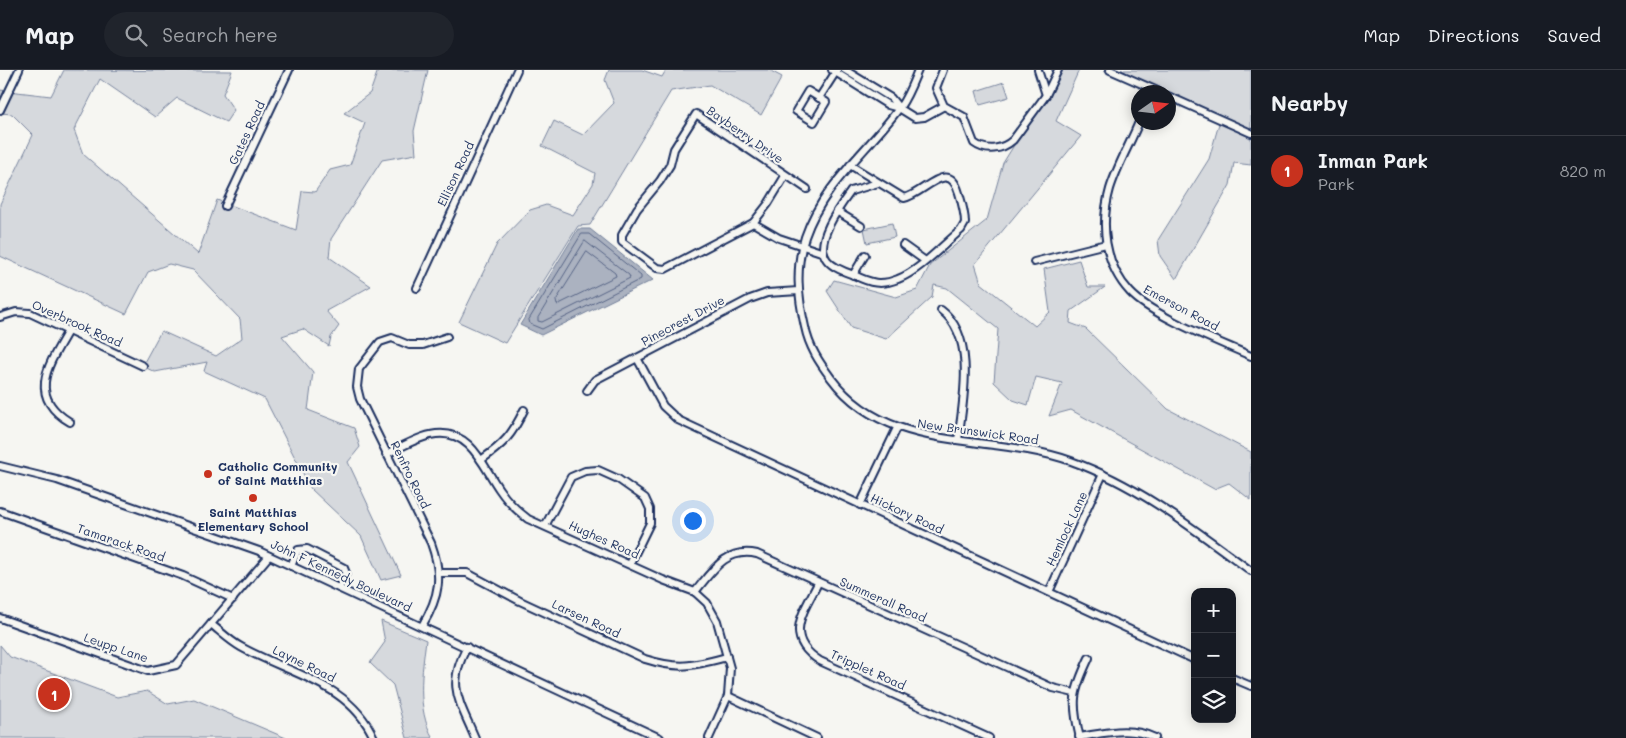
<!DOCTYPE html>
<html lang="en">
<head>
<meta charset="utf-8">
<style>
	:root { --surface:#171b24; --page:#20242c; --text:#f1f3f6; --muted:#9ea1a6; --line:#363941; --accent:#c8321e }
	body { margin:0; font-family:Mali,sans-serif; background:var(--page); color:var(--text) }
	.controls { position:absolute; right:15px; bottom:15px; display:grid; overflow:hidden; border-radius:10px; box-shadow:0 2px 12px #0003 }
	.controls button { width:45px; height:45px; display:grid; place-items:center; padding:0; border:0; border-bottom:1px solid var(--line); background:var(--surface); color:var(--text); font:25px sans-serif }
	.compass { position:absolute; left:1131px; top:15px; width:45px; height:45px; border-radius:50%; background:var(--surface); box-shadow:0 2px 12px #0003; rotate:76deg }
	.you { position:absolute; left:692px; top:450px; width:18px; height:18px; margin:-12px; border:4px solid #fff; border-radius:50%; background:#1a73e8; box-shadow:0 0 0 8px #1a73e833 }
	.badge { display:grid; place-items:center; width:32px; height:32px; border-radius:50%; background:var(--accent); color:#fff; font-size:16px; font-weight:700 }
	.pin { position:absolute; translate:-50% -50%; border:2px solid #fff; box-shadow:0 1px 5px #0006 }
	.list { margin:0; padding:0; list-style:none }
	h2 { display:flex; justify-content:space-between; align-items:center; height:65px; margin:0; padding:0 20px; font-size:21px }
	h2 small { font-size:16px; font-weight:400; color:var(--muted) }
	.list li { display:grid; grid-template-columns:32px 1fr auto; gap:15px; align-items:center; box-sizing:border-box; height:70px; padding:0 20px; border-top:1px solid var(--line) }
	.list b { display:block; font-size:19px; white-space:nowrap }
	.list p { margin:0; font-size:16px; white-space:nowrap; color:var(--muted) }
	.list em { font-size:16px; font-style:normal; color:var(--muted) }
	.icon { flex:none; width:28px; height:28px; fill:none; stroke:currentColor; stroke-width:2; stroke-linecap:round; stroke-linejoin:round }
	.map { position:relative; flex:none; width:1251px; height:668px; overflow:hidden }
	header { display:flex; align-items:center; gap:30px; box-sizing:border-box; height:70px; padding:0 25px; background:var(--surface); border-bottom:1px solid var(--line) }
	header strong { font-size:24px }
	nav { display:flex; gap:28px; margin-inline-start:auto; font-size:18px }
	.search { width:350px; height:45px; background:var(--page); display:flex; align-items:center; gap:12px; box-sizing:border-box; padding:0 18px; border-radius:28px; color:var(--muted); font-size:19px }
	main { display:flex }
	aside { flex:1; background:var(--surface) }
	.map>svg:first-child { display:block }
	.green { fill:#d6d9dd; stroke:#78849e }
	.water { fill:#abb2c0; stroke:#717e99 }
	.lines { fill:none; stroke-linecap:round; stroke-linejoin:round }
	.shore { stroke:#556385; stroke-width:1 }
	.minor-casing { stroke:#1b2f5e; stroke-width:10 }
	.minor { stroke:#f6f6f2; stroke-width:6 }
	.poi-dot { fill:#c8321e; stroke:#f6f6f2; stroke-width:2 }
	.labels { text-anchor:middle; stroke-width:4.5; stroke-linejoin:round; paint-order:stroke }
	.street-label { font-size:12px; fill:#1b2f5e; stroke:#f6f6f2 }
	.poi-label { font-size:12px; font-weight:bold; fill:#1b2f5e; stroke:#f6f6f2; text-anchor:start }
</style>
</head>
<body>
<header>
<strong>Map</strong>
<div class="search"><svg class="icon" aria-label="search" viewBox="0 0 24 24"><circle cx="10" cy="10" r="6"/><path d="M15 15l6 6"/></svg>Search here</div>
<nav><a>Map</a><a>Directions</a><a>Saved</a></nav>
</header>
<main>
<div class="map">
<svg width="1251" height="668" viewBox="0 0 1251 668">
	<rect width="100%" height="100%" fill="#f6f6f2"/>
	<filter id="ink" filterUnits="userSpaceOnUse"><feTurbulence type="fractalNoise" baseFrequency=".02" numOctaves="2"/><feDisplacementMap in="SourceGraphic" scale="10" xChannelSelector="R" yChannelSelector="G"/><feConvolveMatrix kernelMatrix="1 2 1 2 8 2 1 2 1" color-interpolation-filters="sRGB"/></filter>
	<g filter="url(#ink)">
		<g class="green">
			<polygon points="64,0 232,1 223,24 234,40 226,52 177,28 155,47 100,9 74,60 83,84 198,184 217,130 296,160 302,121 315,122 330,100 350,95 365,53 344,43 370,23 378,0 428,0 414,61 416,84 382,90 331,169 329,187 371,216 326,241 339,256 331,267 329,276 303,259 282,266 313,302 308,340 354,358 360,377 348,392 401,505 381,510 361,466 311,419 265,329 204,301 207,292 155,302 142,296 161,261 216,286 242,268 240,249 193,200 169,194 148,202 126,244 0,186 0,134 33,65 12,44 0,43 0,20 51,26"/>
			<polygon points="609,0 642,0 662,7 666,0 769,0 782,7 761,45 710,15 671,21 590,155 578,156 505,273 459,252 497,174 530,140 546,135 573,145 593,114 595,103 542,76 554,51 583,65 614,33 605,10"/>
			<polygon points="1051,0 1079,0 1056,51 1081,66 975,194 981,213 1035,256 1050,242 1044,199 1079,190 1088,217 1105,217 1071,241 1070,253 1086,259 1168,339 1251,382 1251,430 1229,413 1214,419 1071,340 1049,346 1062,313 1036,307 1028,335 1013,330 994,312 998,259 947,218 934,215 932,227 886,269 851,258 827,221 834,210 896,227 917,220 930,195 987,150 1003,93 1057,6"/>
			<polygon points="1104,0 1251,0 1251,95 1234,93 1230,115 1176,209 1160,186 1158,170 1209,89 1220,50 1169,28 1168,22 1156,22"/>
			<polygon points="1004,12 1009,27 980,35 976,21"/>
			<polygon points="892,153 895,167 867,173 864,159"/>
			<path d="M381,551L426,570C422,601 416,639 433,668H407L393,615L370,593L385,572Z"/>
			<polygon points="0,575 10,587 117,627 147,621 168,634 194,629 286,668 0,668"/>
		</g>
		<polygon class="water" points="578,159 590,159 653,210 541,265 520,255"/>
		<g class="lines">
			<g class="shore">
				<polygon points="582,164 589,164 641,206 641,209 542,259 530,254 529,250"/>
				<polygon points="585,171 629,205 630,208 542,252 538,251 538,248"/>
				<polygon points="587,182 615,203 616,206 557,235 556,231"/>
			</g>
			<g class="minor-casing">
				<g id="minor">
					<polyline points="832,0 888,35 899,38 915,48 924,47 944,36"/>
					<polyline points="845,0 891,28 899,38"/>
					<path d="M918,0C913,12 908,26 900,37C868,81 823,114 805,167C795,197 798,227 805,257C809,277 819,292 831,308C889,386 989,362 1071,391C1138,415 1194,459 1251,501"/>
					<path d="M943,0L936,18L944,36L964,47L974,73C986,82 1002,80 1013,70L1046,25L1058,0"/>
					<polyline points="1038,0 1046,25"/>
					<polyline points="1110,0 1160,22"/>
					<polygon points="808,21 826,32 814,52 796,41"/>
					<polyline points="1168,26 1251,63"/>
					<polyline points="819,28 837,0"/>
					<polyline points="0,40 19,0"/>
					<path d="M1139,52C1130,74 1117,96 1110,119C1100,154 1104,194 1130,222C1152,246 1220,272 1251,286"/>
					<path d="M850,95L904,128C924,124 949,87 959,123C962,133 965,143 965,153L961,160C943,175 919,201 898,209C881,216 870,213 854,205C845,202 833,198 827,190C813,172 840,136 851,121L878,113"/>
					<polyline points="785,106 768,134 753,153 665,199 657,198 622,172 622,165 637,139 660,111 670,95 674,79 696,44 807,119"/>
					<polyline points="225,136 289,0"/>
					<polyline points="838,142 861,156"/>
					<polyline points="753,153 779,168 824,183"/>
					<polyline points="903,175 924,190"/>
					<polyline points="1034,192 1106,174"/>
					<polyline points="853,205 865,185"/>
					<polyline points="417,218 517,0"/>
					<path d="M941,240C977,267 963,332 958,370"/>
					<polyline points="0,247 16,242 30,243 143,296"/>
					<path d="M68,261C49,294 26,326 70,352"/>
					<polyline points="637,288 663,336 678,350 1195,590"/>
					<polyline points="587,321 595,310 750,229 767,223 799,221"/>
					<path d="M386,384C402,377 419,366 436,364C471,360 483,396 499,419C507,431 516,440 528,449L663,510L695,522L707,533L717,551L730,598L728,626L709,668"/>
					<path d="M481,390C504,374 512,365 524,340"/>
					<polyline points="0,396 57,410 259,481 660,668"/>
					<polyline points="860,435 897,358"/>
					<polyline points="0,441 183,506 233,529"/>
					<polyline points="545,456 571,407 585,401 598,400 618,409 645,428 650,439 650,453 630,494"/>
					<polyline points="291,496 298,480 307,479 344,498 346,503 339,518"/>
					<path d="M439,503H467L520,531L645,589C680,600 693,596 727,587"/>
					<path d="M818,513C803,543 783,568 820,591L989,668"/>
					<path d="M695,522C712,501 726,477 757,484L1053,618L1074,623"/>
					<polyline points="1049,522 1103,404"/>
					<polyline points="0,548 148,601 176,595 269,486"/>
					<path d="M211,554C221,562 230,571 241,577C289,604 350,613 374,668"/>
					<path d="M422,556C440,526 443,506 431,473L360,329L357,317L359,299L380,272L392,268L409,275H423L447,267"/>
					<path d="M467,577C446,616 459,630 475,668"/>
					<polyline points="1232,608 1251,616"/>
					<polyline points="728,626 817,668"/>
					<path d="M1079,667C1106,663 1130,656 1155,668"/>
					<path d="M1080,668C1071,631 1073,622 1089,588"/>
				</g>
			</g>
			<use href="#minor" class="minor"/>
		</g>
	</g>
	<g class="poi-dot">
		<circle cx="208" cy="404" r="5"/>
		<circle cx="253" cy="428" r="5"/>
	</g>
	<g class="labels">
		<g class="street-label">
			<text transform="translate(247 63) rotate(-65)" y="4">Gates Road</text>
			<text transform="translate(745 65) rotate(35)" y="4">Bayberry Drive</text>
			<text transform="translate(456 104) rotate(-65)" y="4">Ellison Road</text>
			<text transform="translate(1181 238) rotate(28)" y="4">Emerson Road</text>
			<text transform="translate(683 251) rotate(-28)" y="4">Pinecrest Drive</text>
			<text transform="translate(77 254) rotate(24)" y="4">Overbrook Road</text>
			<text transform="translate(978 362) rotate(8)" y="4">New Brunswick Road</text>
			<text transform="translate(410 405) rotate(64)" y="4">Renfro Road</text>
			<text transform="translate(907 444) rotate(25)" y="4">Hickory Road</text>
			<text transform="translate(1067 459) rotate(-65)" y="4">Hemlock Lane</text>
			<text transform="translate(604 470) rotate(24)" y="4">Hughes Road</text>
			<text transform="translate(121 473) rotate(19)" y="4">Tamarack Road</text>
			<text transform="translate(341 506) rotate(25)" y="4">John F Kennedy Boulevard</text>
			<text transform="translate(883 530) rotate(24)" y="4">Summerall Road</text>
			<text transform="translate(586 549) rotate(25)" y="4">Larsen Road</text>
			<text transform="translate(116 578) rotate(19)" y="4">Leupp Lane</text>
			<text transform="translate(304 594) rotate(26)" y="4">Layne Road</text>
			<text transform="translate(868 600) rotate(24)" y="4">Tripplet Road</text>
		</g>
		<g class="poi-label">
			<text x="218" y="401">Catholic Community<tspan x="218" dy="14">of Saint Matthias</tspan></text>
			<text x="253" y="447" text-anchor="middle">Saint Matthias<tspan x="253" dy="14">Elementary School</tspan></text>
		</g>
	</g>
</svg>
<div class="controls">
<button>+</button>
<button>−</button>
<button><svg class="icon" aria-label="layers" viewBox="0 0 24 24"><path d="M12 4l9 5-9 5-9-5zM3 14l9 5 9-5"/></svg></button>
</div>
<svg class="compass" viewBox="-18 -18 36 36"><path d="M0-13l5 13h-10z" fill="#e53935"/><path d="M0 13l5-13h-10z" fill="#9ea1a6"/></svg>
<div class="you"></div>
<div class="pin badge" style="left:54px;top:624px">1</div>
</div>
<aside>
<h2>Nearby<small></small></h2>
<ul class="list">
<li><span class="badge">1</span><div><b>Inman Park</b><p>Park</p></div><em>820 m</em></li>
</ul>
</aside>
</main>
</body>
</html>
